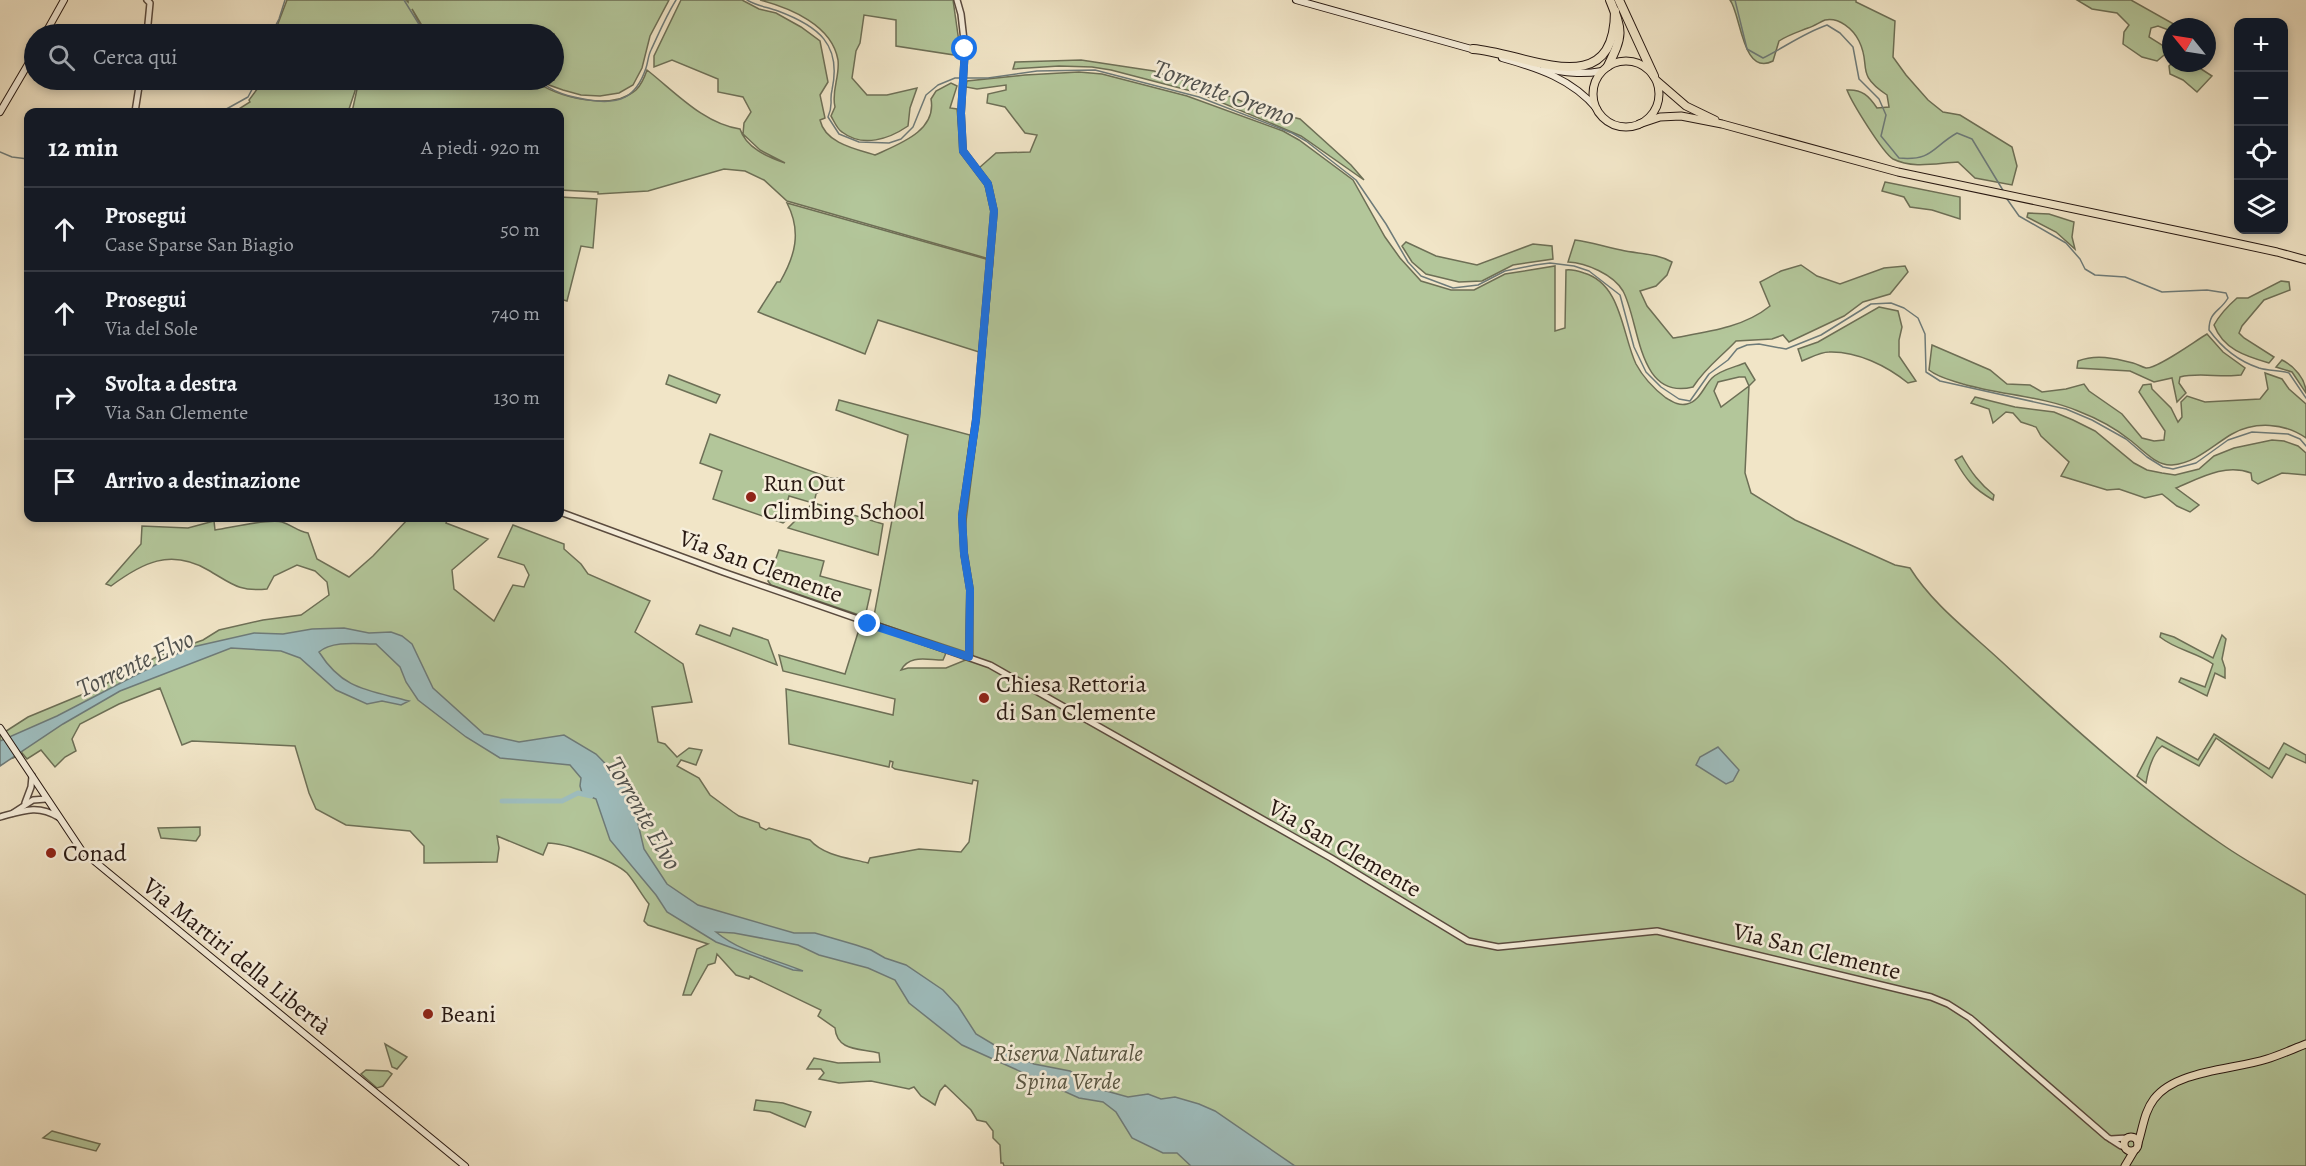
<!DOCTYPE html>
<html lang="it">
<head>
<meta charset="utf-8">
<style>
	:root { --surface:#171b24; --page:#242831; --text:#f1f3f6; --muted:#9ea1a6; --line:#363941 }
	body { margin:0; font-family:Alegreya,serif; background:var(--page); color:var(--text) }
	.controls { position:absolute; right:18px; top:18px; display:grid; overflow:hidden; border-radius:12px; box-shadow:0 3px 9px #0003 }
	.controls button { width:54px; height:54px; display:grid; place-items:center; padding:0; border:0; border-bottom:2px solid var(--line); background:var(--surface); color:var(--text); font:30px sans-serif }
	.compass { position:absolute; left:2162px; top:18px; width:54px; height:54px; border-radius:50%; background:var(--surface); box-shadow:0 3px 9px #0003; rotate:300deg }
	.stop { position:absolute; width:18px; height:18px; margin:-14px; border:4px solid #1a73e8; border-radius:50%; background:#fff }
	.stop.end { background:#1a73e8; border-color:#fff; box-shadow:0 2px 6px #0008 }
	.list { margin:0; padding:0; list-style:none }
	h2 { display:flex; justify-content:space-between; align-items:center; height:78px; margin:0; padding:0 24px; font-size:26px }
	h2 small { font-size:20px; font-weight:400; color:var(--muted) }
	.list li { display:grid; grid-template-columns:39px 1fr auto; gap:18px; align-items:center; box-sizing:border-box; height:84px; padding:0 24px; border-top:2px solid var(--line) }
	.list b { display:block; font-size:22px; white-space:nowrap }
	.list p { margin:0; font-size:20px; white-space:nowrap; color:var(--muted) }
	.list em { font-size:20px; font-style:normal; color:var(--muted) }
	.icon { flex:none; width:33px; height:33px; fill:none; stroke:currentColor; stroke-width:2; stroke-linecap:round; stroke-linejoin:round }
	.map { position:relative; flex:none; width:2306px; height:1166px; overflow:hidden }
	.search { position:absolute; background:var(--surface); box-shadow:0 3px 9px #0003; left:24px; top:24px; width:540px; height:66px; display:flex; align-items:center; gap:15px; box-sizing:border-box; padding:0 21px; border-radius:33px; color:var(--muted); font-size:22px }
	.panel { position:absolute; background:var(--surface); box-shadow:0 3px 9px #0003; left:24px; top:108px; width:540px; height:414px; border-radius:12px }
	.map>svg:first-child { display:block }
	.green { fill:#b3c69a; stroke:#6d6f56; stroke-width:1.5; fill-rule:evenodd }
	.water { fill:#9ebdbe; stroke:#6e7b79; stroke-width:1.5 }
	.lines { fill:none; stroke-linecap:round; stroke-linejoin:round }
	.stream { stroke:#6e7b79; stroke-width:1.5 }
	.canal { stroke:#9ebdbe; stroke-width:5 }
	.tertiary-casing { stroke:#5a4b3f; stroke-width:8 }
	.secondary-casing { stroke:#271812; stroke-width:8 }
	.primary-casing { stroke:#271812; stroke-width:9 }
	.trunk-casing { stroke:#271812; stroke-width:10 }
	.tertiary { stroke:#f6eedb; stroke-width:5 }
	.secondary { stroke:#f6eedb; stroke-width:6 }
	.primary { stroke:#f1e5c7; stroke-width:7 }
	.trunk { stroke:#f1e5c7; stroke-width:8 }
	.route { stroke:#1a73e8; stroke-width:8 }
	.poi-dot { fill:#8f2418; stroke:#f6eedb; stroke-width:2 }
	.labels { text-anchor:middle; stroke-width:5; stroke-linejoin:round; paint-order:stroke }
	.poi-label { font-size:24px; fill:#271812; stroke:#f6eedb; text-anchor:start }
	.street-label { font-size:24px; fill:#271812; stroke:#f6eedb }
	.park-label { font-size:24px; font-style:italic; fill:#585542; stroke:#f6eedb }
	.water-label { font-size:26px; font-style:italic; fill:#51524e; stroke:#f6eedb }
</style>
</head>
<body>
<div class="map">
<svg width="2306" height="1166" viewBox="0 0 2306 1166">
	<rect width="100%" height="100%" fill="#f1e5c7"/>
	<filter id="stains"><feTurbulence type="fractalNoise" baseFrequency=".00333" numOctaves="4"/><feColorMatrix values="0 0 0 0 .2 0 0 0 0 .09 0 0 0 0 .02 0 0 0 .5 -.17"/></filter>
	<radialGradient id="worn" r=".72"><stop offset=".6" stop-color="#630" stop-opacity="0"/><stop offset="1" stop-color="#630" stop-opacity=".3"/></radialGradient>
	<g class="green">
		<polygon points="287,0 406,0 408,2 408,0 669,0 650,36 642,68 633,85 619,93 600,96 581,95 563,90 549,85 544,80 554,80 554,34 427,34 412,9 425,34 274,34"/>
		<path d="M681,0H742L759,9L776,13L801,27L820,41L828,82L820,95L825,118L820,120C825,143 855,149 875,155C899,144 937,131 931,99L936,91L951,83L957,86L950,108L957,109L961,151L982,179L987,190H992L990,182L979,168L996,153L1030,152L1037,135L1025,133L1005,107L987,103L988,94L1006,90V85L977,89L966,87L967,81L1025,75L1079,72L1102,74L1187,96L1283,131L1299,140L1353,180L1385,237L1400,258L1421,281L1451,290H1474L1505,274L1555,266V331L1565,328L1566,270C1572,269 1578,271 1584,273C1622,284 1622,335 1636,364C1644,379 1653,388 1666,398C1673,402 1679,406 1687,404C1700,401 1704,386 1712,378C1720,370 1735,367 1745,363L1755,380L1749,386L1745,473L1751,493L1795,520L1895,565L1910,568C1933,605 1970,632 2002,662C2071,726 2142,790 2220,843C2247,862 2277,878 2306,895V1166H1004L1003,1163H1001L1000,1145L993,1138V1131L986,1122L977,1120L971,1110L945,1085L940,1091L935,1105L921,1096L914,1087L909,1089L871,1081L839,1083L819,1079L824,1073L821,1069H807L814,1058L838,1063L880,1062L879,1053C861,1048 837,1052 835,1028L818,1016L821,1010L750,976L749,979L736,975L717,954L715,963L708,965L691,995H683L697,949L708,944L648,925L644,921L649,904C641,894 635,882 627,873C614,861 566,843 548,843L543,855L497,836L499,848L497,862L424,863V846L410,831L346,825L316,809L309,793L295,746L192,741L182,745L160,688L119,704L80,724L72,739L76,751L65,757L55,767L41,750L27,759L22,753L13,758L0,761V735L28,717L98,688L158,656L203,640L219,630L263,620L301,615L329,595L327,582L315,571L297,565L274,576L267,589C238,592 231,583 208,570C170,548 142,563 111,586L106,584L141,544L142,526L188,528L214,521L215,530C230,528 270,518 282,522C292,525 297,531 308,533L317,559L349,577L373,556L409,518H448L446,523L488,539L452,570L454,589L494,621L513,585L524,587L529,575L524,565L498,557L513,525L564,544V549L581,564L588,574L650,601L635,632L683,664L692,702L652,707L658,742L665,744L677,757L689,748L702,750L696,765L681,760L677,766L699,778L710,795L733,812L739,816L759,823L760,827L766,830L769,828L810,840C824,856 849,858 868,863L870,858L919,849L961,852L969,842L978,781L973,780L972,784L895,769L892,767L893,762L890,761L889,767L789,744L786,689L893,715L895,699L783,671L779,655L845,674L861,623L946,653L943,660C927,660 910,654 901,670L908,668H946L973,657L972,583L967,564L964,537L979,418L993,260L787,201L764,180L745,171L724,169L648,191L598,194V192L560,190V112H352L359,80H534C556,98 612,111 636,90C641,85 645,76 647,70C675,92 704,124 740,129C746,148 768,157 785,163L760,150L743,134L744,123L751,112L743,97L718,92V79L672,60L654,67V56ZM1739,377H1745L1749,386L1721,407L1714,391L1718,382Z"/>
		<path d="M760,0H953L961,56L896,46V20L864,15L860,43L856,51L852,78L867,95H887L917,88L910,108L908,126C889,139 863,148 842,132C837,129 834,121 831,116L835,107C831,91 840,77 838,60C832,25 790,8 760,0Z"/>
		<path d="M1730,0H1856V2L1895,21L1893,57L1906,75L1928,100L1943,112L1960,115L2012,147L2017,166L2012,185L1975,178L1958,162C1937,163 1913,169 1893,159C1883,153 1852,103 1847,90C1862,89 1869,96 1877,108L1889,107L1887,95C1854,73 1872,67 1859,41C1853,29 1839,17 1825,20C1820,22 1814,26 1808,28C1798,32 1788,35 1779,41L1773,61C1742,77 1741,14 1730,0Z"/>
		<polygon points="2077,0 2131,0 2179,27 2171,27 2171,31 2158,26 2151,28 2149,37 2170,50 2157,61 2142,57 2123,44 2124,32 2129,25 2117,13 2092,9"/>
		<polygon points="1081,60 1154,71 1177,79 1198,83 1260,109 1300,119 1351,165 1364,180 1301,136 1199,93 1111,70 1092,67 1059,66 1013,69 1015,62"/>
		<polygon points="2172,63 2192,63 2212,76 2197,92 2183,80 2170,74 2169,66"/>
		<polygon points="259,80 356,80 355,91 348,112 234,112 250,102 249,100 258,88"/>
		<polygon points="1885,182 1960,197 1960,219 1932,210 1910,207 1904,197 1882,191"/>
		<polygon points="560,197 597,199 593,248 581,246 567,301 560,299"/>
		<path d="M787,203L986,259L988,262L979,352L878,320L865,354L758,312L777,282H780C795,256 802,232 787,203Z"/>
		<polygon points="2028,213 2049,214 2074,222 2072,237 2075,249 2056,232 2027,217"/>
		<path d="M1575,240C1591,242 1605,247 1621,250C1638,254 1656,253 1672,262L1667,275L1656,286L1640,291L1647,306L1673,338C1706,332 1743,328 1770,306L1760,282L1781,271L1801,265L1817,276L1840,284L1884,268L1905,266L1908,272L1890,294L1863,302L1844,316L1789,342L1783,335L1772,339L1736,341C1720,358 1706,367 1693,387C1637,401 1640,322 1623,291C1613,274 1586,263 1568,262Z"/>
		<polygon points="1406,242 1436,256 1477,265 1533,244 1552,246 1553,259 1513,265 1482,281 1459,282 1426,274 1412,262 1402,246"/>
		<path d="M2281,281L2289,282L2290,290L2264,300L2242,326L2239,333L2244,338L2274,357L2269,363C2245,356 2223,349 2214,325C2219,316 2229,305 2237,298H2248Z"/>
		<path d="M1879,307L1898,311L1902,327L1899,340V356L1916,381L1908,383C1887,366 1857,351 1829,352C1820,352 1810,358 1802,361L1798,349L1818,342Z"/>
		<path d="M2207,334L2223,352L2245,368L2241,375C2221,378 2199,372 2180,377L2179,383L2186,393L2177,402L2172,378L2154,382L2130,371L2077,368L2078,361C2096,354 2114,358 2133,363C2137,364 2142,367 2146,368C2157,369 2195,341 2207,334Z"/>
		<path d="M1932,345L1990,370L2007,384L2030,385L2042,392L2066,389L2084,384L2089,391L2122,414L2142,438L2154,441L2164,440L2165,431L2139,392L2143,385L2151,384L2152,389L2171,408L2178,422L2182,417L2181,402L2187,396L2205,402L2260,399L2268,389L2265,373L2282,379L2289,389L2306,404V438C2285,423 2255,421 2232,434C2213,445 2196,463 2172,465C2156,466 2142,449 2130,440C2115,428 2096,418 2078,411C2042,396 2000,395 1963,384C1951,380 1939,378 1929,370Z"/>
		<path d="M2282,360C2294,366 2306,379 2306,393L2292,372L2276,367Z"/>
		<polygon points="669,375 720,395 716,403 666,384"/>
		<path d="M1975,397L2015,407L2054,412L2073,420L2095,431L2134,463L2147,470L2162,473L2175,475L2199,469L2214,456L2234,448L2272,440L2284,441L2298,446L2306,453V475L2282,473L2258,484L2252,480L2251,473C2225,463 2200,478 2176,488L2199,505L2190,512L2177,506L2162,494L2145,498L2119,489L2107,490L2061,476L2069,462L2041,436L2036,427L2021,422L2013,413L2006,412L1993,423L1989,409L1971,403Z"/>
		<polygon points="839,400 970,435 960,523 961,555 967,581 966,652 873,621 908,435 836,410"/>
		<polygon points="710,434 830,478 839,478 816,494 814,503 883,524 878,555 788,528 813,503 789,496 785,510 787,520 783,523 713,499 722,471 700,463"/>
		<path d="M1962,456C1971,472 1979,483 1994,495L1993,500C1973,488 1967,481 1955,460Z"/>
		<polygon points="779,550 824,561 820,576 871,590 865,617 771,585 768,581"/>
		<polygon points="700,625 730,636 733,628 768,640 777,665 696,634"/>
		<path d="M2161,633L2174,637L2213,658L2222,635L2226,639L2222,659L2225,668V678L2215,673L2207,696L2179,682L2181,678L2205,687L2213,664C2196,652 2176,650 2160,637Z"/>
		<path d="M2214,734L2269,769L2284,743L2306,755V763L2286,754L2272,778L2216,738L2199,766L2162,746C2152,754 2148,771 2146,783L2137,776L2157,737L2198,760Z"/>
		<polygon points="200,827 200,835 196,841 161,838 158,828"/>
		<polygon points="385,1044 407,1057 397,1069 392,1067"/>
		<polygon points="366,1070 388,1071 392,1074 383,1086 377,1088 361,1074"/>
		<polygon points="756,1100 783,1103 811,1112 805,1127 770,1112 754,1110"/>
		<polygon points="52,1131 100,1144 96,1151 43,1138"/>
	</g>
	<g class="water">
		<path d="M344,628L369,633L391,632L402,636L412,644L433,688L484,734L519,742L564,735L596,754L630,789L644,849L667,884L698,905L794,933H815L856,945L871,950L885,958L906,965L943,990L958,1006L976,1034L1006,1052L1034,1064L1070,1071L1099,1089L1128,1097L1148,1094L1161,1099L1175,1097L1199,1104L1215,1111L1295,1166H1191L1177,1153H1163L1132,1138L1116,1112L1103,1102L1079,1098L962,1045L909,1003L895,980L868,968L819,955L798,945L734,933L716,932C740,952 774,959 803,971L793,970L716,942L667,912L656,895L610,840L596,799L582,793L580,786L581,778L570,765L500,758L466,737L418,700L406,682L400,667L376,644C360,644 332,640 319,652C343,690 368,690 409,701L401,705L382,701L367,704L336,690L300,658L281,651L231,648L120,691L63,724L0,766V741L57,716L188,648L254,633L283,634L312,629Z"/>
		<polygon points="1718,747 1739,770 1733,781 1726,784 1696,765 1700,757"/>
	</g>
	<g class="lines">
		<g class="stream">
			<polyline points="404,0 425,34"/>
			<path d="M747,0C757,6 767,7 778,11C818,26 842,44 832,90C829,102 834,103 828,117L839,134L859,142L889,143L901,139L913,127L926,95L938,85L955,78H988L1037,71L1095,70L1199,97L1292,133L1306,141L1356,180L1386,224L1408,262L1421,276L1453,288L1478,285L1505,271L1535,265L1550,263L1574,266L1589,271L1620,295L1634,347L1646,372L1661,387L1679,399L1690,401L1709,374L1728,360L1737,349L1747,345L1759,344L1786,349L1821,335L1871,304L1891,303L1904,308L1918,318L1925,334L1926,372L1940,381L2066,409L2092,420L2126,439L2147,457L2163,467L2173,469L2196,463L2228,440L2252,432L2288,434L2300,439L2306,446"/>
			<path d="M1735,0L1747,49L1763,58C1785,47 1804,33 1827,25L1840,33L1853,47L1859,79L1879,99L1886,115L1881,136L1899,158C1933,161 1932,147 1957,133L1972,139L2004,192"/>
			<polyline points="271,34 279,19 285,0"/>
			<path d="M539,80C553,93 570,97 589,100C619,105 636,98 646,68C648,62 648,56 651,50C659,33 666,16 676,0"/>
			<polyline points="221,112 248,97 257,80"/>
			<polyline points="0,152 12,157 28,159"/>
			<path d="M2007,199L2019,216L2066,243L2080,259L2085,269L2095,275L2125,277L2162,292L2207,290L2226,293L2228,298C2220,312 2209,311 2209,330C2222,348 2238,361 2259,368C2269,371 2279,370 2289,373L2306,398"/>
		</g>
		<polyline class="canal" points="502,801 562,801 578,793 591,796"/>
		<g class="tertiary-casing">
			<g id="tertiary">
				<polyline points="957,0 961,14 965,49 961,113 963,151 988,184 994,211 976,419 962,516 964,553 970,590 969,657"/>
				<polyline points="147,34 150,3 147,0"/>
				<polyline points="135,112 140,80"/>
				<polyline points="560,512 723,572 990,665 1331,858 1468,941 1498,947 1657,931 1931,997 1948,1004 1970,1018 2107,1137 2121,1146 2124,1146"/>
				<polyline points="25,803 31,787 32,776"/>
				<polyline points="13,813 33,800 46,799"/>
				<path d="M0,817C22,811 38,804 58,817"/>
				<polyline points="2111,1139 2127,1138"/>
			</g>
		</g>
		<g class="secondary-casing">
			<g id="secondary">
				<polyline points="1296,0 1475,50"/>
				<polyline points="45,34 64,0"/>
				<path d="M1502,58C1538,68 1572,79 1597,109"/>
				<path d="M1544,68C1565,73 1582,75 1602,71"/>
				<polyline points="0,112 34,54"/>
				<polyline points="0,728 82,851 465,1166"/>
			</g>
		</g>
		<g class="primary-casing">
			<g id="primary">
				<circle cx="1626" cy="94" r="33"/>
				<polyline points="1657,81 1686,106 1715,120"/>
				<polyline points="1639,124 1660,117 1681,116 1722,124 1898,172 2203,236 2277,252 2306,260"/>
				<circle cx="2131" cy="1144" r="7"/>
				<path d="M2138,1143C2143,1128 2144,1112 2154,1099C2176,1070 2233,1070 2267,1059C2280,1055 2293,1049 2306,1044"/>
				<polyline points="2125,1166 2134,1151"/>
			</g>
		</g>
		<g class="trunk-casing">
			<g id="trunk">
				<polyline points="1619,0 1654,76"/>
				<path d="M1473,49C1526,53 1615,105 1615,11"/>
				<path d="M1608,66C1623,35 1623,32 1610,0"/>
			</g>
		</g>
		<use href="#tertiary" class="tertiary"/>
		<use href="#secondary" class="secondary"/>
		<use href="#primary" class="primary"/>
		<use href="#trunk" class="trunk"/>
	</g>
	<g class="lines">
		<polyline class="route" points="868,624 969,657 970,590 964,554 962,516 976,420 994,211 988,184 963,151 961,113 965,49"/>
	</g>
	<g class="poi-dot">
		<circle cx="751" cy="497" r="6"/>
		<circle cx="984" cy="698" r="6"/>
		<circle cx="51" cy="853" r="6"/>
		<circle cx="428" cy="1014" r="6"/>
	</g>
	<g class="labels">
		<g class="poi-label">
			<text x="763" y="491">Run Out<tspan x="763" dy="28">Climbing School</tspan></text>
			<text x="996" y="692">Chiesa Rettoria<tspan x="996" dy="28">di San Clemente</tspan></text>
			<text x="63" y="861">Conad</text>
			<text x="440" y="1022">Beani</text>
		</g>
		<g class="street-label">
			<text transform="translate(761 566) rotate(20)" y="8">Via San Clemente</text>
			<text transform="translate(1345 848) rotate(30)" y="8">Via San Clemente</text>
			<text transform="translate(1817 951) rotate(14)" y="8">Via San Clemente</text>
			<text transform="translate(237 956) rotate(39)" y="8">Via Martiri della Libertà</text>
		</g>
		<g class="park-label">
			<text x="1068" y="1061">Riserva Naturale<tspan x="1068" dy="28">Spina Verde</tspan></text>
		</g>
		<g class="water-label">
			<text transform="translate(1224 92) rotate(20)" y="9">Torrente Oremo</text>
			<text transform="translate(135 663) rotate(-25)" y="9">Torrente Elvo</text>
			<text transform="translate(644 813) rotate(60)" y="9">Torrente Elvo</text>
		</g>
	</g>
	<rect width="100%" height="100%" filter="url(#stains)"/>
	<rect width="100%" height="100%" fill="url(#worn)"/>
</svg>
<div class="controls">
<button>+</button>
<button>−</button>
<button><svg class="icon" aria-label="locate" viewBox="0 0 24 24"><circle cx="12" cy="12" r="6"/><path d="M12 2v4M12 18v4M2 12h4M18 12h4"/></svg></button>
<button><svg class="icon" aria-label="layers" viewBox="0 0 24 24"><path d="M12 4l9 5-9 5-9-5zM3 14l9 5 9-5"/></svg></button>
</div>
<svg class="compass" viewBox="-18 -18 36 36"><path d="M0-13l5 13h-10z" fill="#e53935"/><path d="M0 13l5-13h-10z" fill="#9ea1a6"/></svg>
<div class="stop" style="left:965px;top:49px"></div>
<div class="stop end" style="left:868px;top:624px"></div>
<div class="search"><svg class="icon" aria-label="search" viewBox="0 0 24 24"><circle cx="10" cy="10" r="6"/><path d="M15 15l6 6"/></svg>Cerca qui</div>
<section class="panel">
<h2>12 min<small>A piedi · 920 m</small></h2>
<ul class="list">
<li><svg class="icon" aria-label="ahead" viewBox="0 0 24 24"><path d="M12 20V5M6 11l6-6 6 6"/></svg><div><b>Prosegui</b><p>Case Sparse San Biagio</p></div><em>50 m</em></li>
<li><svg class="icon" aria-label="ahead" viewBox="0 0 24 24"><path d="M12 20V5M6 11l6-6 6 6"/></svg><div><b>Prosegui</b><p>Via del Sole</p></div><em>740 m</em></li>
<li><svg class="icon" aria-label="right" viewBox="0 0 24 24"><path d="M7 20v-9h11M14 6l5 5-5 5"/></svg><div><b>Svolta a destra</b><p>Via San Clemente</p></div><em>130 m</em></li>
<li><svg class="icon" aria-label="arrive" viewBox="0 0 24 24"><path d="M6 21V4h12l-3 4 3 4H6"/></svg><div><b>Arrivo a destinazione</b></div></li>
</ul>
</section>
</div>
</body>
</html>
